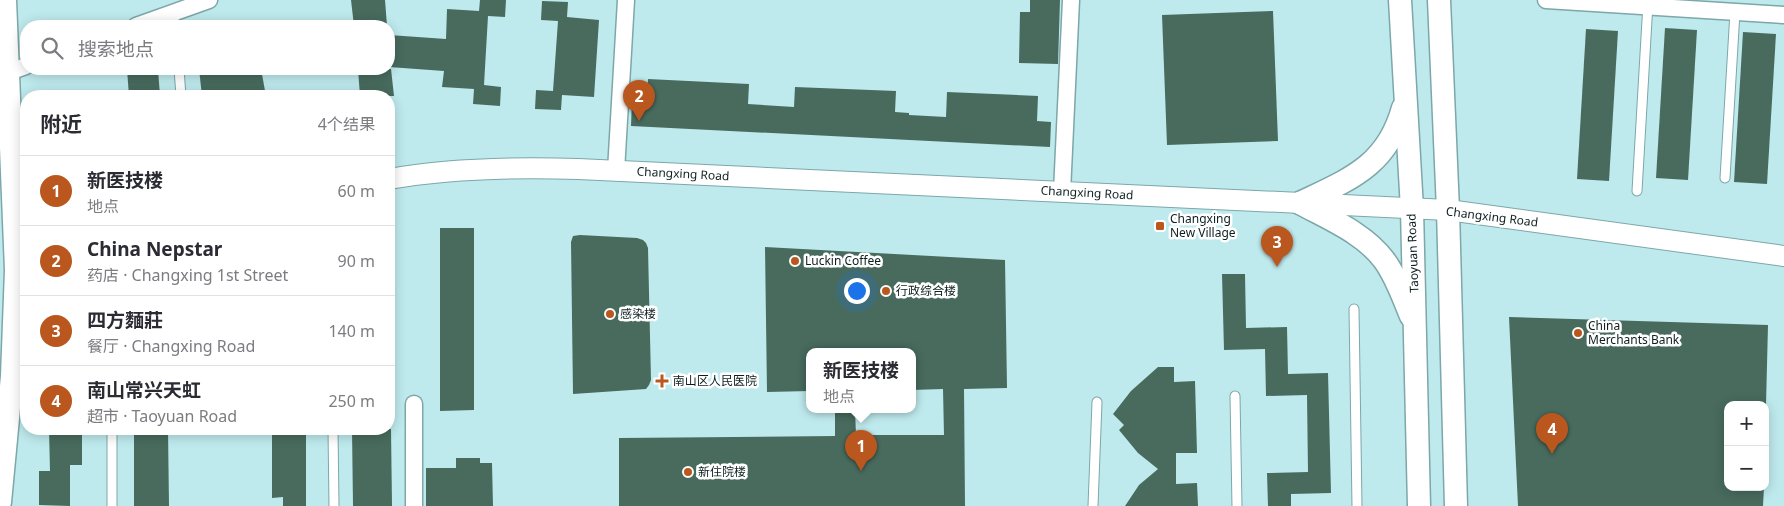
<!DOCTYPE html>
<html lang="zh">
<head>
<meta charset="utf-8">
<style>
	:root { --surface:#fff; --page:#f2f2f3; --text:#2b2b33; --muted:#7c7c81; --line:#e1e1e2; --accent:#ba571f }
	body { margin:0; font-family:"Noto Sans","Noto Sans SC",sans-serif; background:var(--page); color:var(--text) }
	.controls { position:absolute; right:15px; bottom:15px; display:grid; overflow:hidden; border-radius:10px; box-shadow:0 2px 12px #0003 }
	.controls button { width:45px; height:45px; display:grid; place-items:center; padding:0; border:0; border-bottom:1px solid var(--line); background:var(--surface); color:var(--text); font:25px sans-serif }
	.you { position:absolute; left:856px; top:290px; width:18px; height:18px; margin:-12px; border:4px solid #fff; border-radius:50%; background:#1a73e8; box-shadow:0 0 0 8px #1a73e833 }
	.badge { display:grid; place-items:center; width:32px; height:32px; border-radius:50%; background:var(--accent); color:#fff; font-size:16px; font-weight:700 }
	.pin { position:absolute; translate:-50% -41px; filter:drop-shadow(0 1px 2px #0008) }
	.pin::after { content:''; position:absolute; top:26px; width:18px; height:15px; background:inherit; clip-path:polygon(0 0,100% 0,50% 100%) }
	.popup { position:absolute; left:806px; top:348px; width:110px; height:65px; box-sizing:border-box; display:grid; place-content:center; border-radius:10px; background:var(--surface); filter:drop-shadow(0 1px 4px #0005); font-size:16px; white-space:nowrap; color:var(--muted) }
	.popup b { font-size:19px; color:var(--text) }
	.popup::after { content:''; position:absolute; left:50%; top:100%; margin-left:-10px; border:10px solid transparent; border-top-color:var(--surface) }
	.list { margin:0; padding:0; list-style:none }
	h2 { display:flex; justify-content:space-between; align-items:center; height:65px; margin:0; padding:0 20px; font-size:21px }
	h2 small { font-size:16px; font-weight:400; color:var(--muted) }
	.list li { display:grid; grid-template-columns:32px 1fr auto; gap:15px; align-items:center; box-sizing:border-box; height:70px; padding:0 20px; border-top:1px solid var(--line) }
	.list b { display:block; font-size:19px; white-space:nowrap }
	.list p { margin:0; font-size:16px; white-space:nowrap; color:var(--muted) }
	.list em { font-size:16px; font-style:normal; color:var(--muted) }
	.icon { flex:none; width:28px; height:28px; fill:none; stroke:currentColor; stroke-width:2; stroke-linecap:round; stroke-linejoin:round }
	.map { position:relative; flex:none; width:1784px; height:506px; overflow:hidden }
	.search { position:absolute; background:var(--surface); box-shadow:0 2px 12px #0003; left:20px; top:20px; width:375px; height:55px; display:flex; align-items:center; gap:12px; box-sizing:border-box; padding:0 18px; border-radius:20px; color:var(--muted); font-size:19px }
	.panel { position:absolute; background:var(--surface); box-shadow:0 2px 12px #0003; left:20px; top:90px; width:375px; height:345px; border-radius:20px }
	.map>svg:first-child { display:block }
	.building { fill:#486b5e }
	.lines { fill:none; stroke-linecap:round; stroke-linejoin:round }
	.service-casing { stroke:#7da7a9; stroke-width:11 }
	.minor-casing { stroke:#7da7a9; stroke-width:19 }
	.tertiary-casing { stroke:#7da7a9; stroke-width:22 }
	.secondary-casing { stroke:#7da7a9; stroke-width:25 }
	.service { stroke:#fff; stroke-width:9 }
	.minor { stroke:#fff; stroke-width:16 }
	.tertiary { stroke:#fff; stroke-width:20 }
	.secondary { stroke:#fff; stroke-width:22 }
	.poi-dot { fill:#ba571f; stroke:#fff; stroke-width:2 }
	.labels { text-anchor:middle; stroke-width:5; stroke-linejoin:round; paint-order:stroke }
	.street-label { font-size:12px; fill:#0d1e1f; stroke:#fff }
	.poi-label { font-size:12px; fill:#0d1e1f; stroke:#fff; text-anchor:start }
</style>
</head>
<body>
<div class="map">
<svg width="1784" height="506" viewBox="0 0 1784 506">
	<rect width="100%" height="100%" fill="#beeaed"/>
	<g class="building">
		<polygon points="351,0 385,0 387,26 354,26"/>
		<polygon points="480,0 506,0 505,17 488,16 484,85 501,87 500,106 473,104 474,89 442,87 444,71 389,67 389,35 446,39 447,9 479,11"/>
		<polygon points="1030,0 1060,0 1058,64 1019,63 1020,12 1030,12"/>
		<polygon points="542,1 568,2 567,17 599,20 594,97 562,95 561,110 535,109 536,90 553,91 558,21 541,20"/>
		<polygon points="1273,11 1278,141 1167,145 1162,15"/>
		<polygon points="1665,28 1697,30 1688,180 1656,178"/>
		<polygon points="1586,29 1618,31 1609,181 1577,179"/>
		<polygon points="1743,32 1776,34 1767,184 1734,182"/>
		<polygon points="127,69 158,69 160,96 129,96"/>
		<polygon points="199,69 261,69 266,96 202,96"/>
		<polygon points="358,69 391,69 394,96 360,96"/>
		<polygon points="648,79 749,84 748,104 794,107 795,87 896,91 895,112 909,113 909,115 946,117 947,92 1038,96 1037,121 1051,122 1050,147 631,126 632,99 647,100"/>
		<polygon points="440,228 474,228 474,410 440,411"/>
		<polygon points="580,235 637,238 643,240 646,243 648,248 651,380 649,385 646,389 573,394 571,242 573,236"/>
		<polygon points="765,247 1005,260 1007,388 964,389 965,506 619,506 619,438 835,436 835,410 855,410 856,435 944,435 943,389 912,390 912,352 810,352 810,391 767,392"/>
		<polygon points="1222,274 1245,274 1246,328 1287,327 1288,374 1328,373 1331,493 1291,494 1291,506 1268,506 1267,473 1308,472 1307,395 1266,396 1265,349 1224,350"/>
		<polygon points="1509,317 1768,325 1766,405 1728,405 1728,487 1764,487 1763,506 1518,506"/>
		<polygon points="1158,367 1174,367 1174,382 1195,381 1197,453 1176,453 1176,484 1197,483 1198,506 1125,506 1139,485 1158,469 1138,453 1119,430 1124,425 1113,414 1131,391"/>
		<polygon points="49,429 82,429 82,465 70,465 70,506 39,505 39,471 50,471"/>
		<polygon points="134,429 168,429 169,506 134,506"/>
		<polygon points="272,429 306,429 306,506 283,506 283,497 272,498"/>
		<polygon points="352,429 391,429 392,506 353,506"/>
		<polygon points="456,458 480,458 480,463 492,463 493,506 426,506 426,468 456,468"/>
	</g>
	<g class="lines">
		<g class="service-casing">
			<g id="service">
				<polyline points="173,13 175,26"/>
				<polyline points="179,69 181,96"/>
				<polyline points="1725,178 1735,12"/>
				<polyline points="1637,191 1648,3"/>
				<polyline points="1354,309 1357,506"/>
				<polyline points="1235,396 1237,506"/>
				<polyline points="112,429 112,506"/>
				<polyline points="333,429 334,506"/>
				<polyline points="1093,506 1097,402"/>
			</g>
		</g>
		<g class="minor-casing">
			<g id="minor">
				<polyline points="1546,0 1784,15"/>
				<polyline points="136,26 209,0"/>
				<polyline points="9,72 26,66"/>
				<polyline points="616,171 626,0"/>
				<polyline points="1062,192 1071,0"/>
				<polyline points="414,404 414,506"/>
			</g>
		</g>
		<g class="tertiary-casing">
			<path id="tertiary" d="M389,179C451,168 515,167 578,169L1448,210L1784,256"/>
		</g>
		<g class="secondary-casing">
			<g id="secondary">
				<polyline points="1400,0 1412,209 1419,506"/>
				<polyline points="1439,0 1448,210 1456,506"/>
				<path d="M1300,203C1329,219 1364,233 1384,260C1396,276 1403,297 1411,316"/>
				<path d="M1300,203C1350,179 1387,166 1403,108"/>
				<polyline points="0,502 12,376 16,270 5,0"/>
			</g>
		</g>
		<use href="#service" class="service"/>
		<use href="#minor" class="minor"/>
		<use href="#tertiary" class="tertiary"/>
		<use href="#secondary" class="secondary"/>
	</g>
	<g class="poi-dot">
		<rect x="1155" y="221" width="10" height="10" rx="2.5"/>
		<circle cx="795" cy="261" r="5"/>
		<circle cx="886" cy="291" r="5"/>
		<circle cx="610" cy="314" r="5"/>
		<circle cx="1578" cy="333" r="5"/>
		<path d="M659.5 373.5h5v5h5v5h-5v5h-5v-5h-5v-5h5z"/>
		<circle cx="688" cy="472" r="5"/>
	</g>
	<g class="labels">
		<g class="street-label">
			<text transform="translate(683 174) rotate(3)" y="4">Changxing Road</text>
			<text transform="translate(1087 193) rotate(3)" y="4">Changxing Road</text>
			<text transform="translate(1492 217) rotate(7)" y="4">Changxing Road</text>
			<text transform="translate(1413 253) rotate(-92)" y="4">Taoyuan Road</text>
		</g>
		<g class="poi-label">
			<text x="1170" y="223">Changxing<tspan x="1170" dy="14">New Village</tspan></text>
			<text x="805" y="265">Luckin Coffee</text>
			<text x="896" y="295">行政综合楼</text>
			<text x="620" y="318">感染楼</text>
			<text x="1588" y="330">China<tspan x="1588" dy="14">Merchants Bank</tspan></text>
			<text x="673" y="385">南山区人民医院</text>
			<text x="698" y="476">新住院楼</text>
		</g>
	</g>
</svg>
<div class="controls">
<button>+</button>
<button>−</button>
</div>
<div class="you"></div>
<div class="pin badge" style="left:861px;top:471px">1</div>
<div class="popup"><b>新医技楼</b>地点</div>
<div class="pin badge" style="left:639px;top:121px">2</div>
<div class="pin badge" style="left:1277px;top:267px">3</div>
<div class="pin badge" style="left:1552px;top:454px">4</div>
<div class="search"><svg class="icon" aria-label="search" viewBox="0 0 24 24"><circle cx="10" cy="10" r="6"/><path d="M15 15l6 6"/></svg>搜索地点</div>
<section class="panel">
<h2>附近<small>4个结果</small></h2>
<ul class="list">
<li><span class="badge">1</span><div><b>新医技楼</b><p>地点</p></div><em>60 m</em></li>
<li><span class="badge">2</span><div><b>China Nepstar</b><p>药店 · Changxing 1st Street</p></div><em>90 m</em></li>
<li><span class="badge">3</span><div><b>四方麵莊</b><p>餐厅 · Changxing Road</p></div><em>140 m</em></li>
<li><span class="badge">4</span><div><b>南山常兴天虹</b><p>超市 · Taoyuan Road</p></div><em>250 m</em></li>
</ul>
</section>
</div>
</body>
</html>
